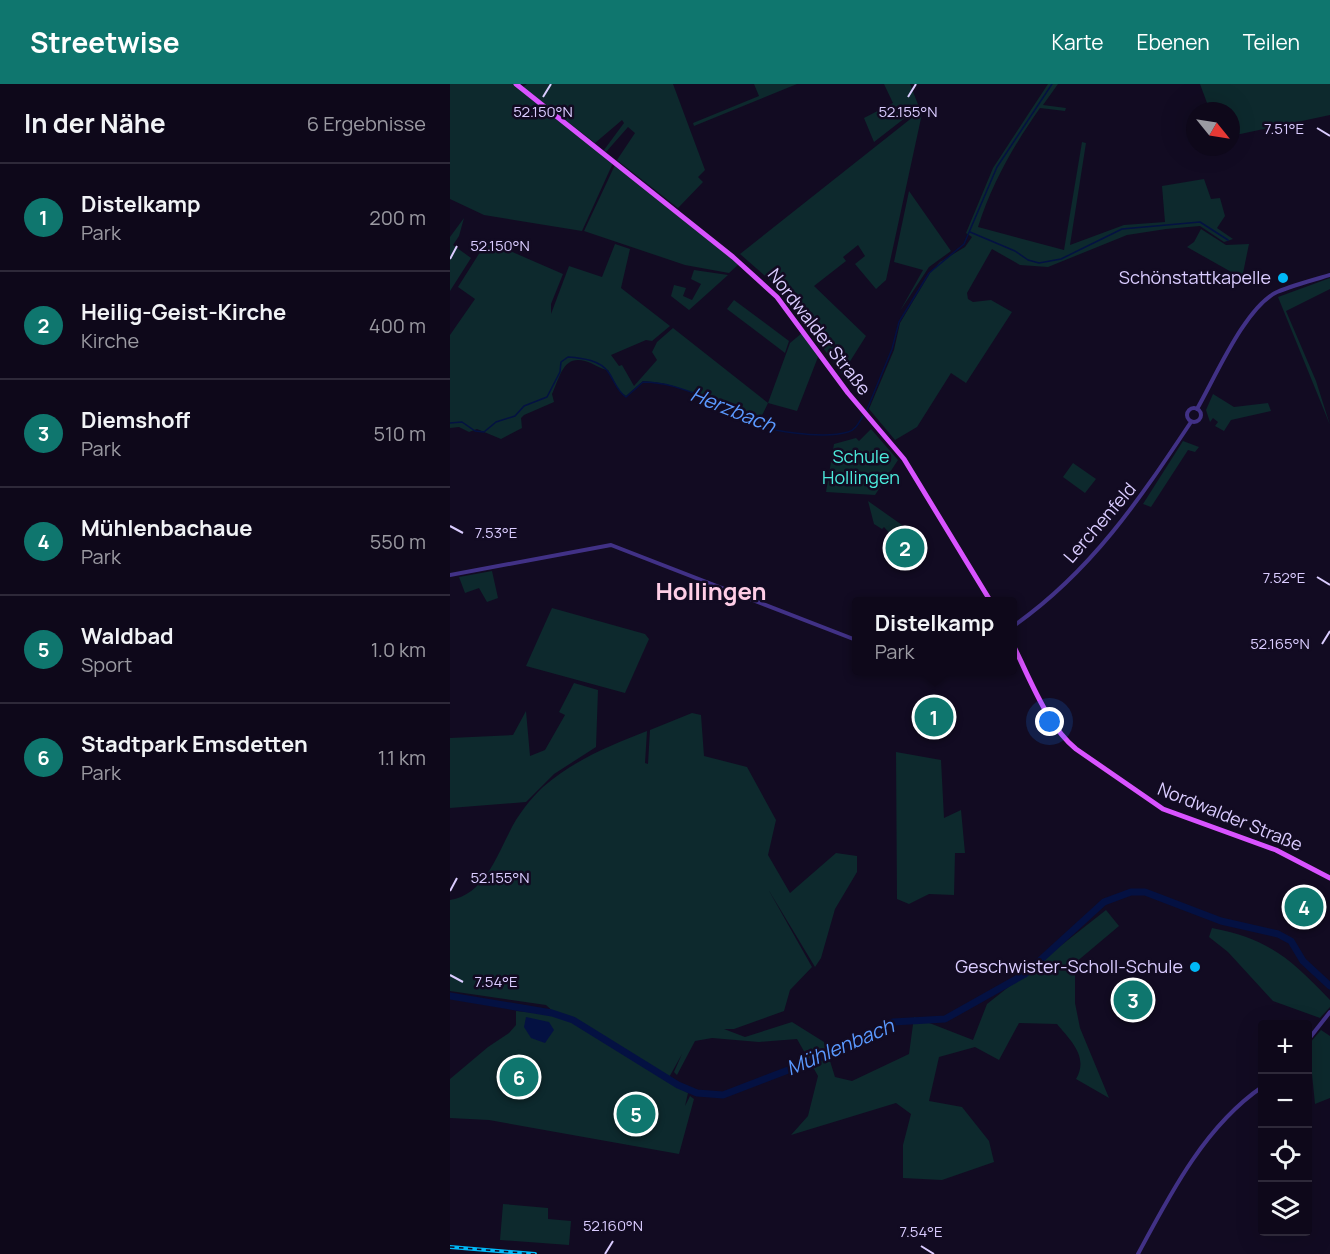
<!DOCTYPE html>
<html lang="de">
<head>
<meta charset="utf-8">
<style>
	:root { --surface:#0e081a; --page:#171123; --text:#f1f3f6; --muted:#9b9aa2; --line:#2e2939; --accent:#0f766e }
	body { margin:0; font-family:Manrope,sans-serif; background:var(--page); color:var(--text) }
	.controls { position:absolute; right:18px; bottom:18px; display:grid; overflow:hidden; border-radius:6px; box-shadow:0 6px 24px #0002 }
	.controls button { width:54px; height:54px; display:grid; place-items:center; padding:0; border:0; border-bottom:2px solid var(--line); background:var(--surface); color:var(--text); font:30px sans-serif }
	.compass { position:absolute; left:736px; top:18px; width:54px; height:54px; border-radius:50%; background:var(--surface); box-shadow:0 6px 24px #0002; rotate:120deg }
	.you { position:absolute; left:600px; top:638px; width:21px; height:21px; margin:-15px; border:4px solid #fff; border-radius:50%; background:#1a73e8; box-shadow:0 0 0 9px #1a73e833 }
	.badge { display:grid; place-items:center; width:39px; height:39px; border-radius:50%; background:var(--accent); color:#fff; font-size:20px; font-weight:700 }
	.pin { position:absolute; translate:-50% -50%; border:3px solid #fff; box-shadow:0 2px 6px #0006 }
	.popup { position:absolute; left:402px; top:513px; width:165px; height:78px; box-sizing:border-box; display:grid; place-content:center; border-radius:6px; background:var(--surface); filter:drop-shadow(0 2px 4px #0005); font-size:20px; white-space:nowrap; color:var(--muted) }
	.popup b { font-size:22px; color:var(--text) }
	.popup::after { content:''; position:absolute; left:50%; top:100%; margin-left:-12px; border:12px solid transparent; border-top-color:var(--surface) }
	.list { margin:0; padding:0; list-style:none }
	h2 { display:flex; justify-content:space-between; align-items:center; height:78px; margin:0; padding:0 24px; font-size:26px }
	h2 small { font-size:20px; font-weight:400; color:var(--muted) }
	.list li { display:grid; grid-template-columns:39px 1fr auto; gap:18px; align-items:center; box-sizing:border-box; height:108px; padding:0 24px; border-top:2px solid var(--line) }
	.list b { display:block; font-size:22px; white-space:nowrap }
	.list p { margin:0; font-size:20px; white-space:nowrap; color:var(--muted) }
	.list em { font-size:20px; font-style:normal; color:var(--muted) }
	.icon { flex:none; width:33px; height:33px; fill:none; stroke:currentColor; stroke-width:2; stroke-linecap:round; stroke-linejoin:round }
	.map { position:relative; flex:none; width:880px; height:1170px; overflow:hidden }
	header { display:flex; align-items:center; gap:36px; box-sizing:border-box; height:84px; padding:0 30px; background:var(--accent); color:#fff }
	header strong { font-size:28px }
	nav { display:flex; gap:33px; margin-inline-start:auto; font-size:21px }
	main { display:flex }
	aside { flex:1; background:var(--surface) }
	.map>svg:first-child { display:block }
	.green { fill:#0d292d }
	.water { fill:#041142 }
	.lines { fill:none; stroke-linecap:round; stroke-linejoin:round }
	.stream { stroke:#041142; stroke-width:1.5 }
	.river { stroke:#041142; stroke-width:7 }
	.minor { stroke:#413186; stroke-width:4 }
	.major { stroke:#d953ff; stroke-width:5 }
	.rail-casing { stroke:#00b8f7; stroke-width:4 }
	.rail { stroke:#120b22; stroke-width:1.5; stroke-dasharray:4.5; stroke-linecap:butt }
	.ticks { fill:none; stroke:#daccff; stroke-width:2 }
	.poi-dot { fill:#00b8f7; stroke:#120b22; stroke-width:2 }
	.labels { text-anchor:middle; stroke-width:5; stroke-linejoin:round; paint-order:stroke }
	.poi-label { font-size:18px; fill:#daccff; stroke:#120b22; text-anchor:end }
	.street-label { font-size:18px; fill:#daccff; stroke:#120b22 }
	.park-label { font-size:18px; fill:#4cebdc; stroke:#120b22 }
	.water-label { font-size:20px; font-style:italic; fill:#5a99ff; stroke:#120b22 }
	.district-label { font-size:24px; font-weight:bold; fill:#ffcee6; stroke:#120b22 }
	.ticks-label { font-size:15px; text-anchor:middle; fill:#daccff; stroke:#120b22; stroke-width:5; stroke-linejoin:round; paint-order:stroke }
</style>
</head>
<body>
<header>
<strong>Streetwise</strong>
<nav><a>Karte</a><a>Ebenen</a><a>Teilen</a></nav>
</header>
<main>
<aside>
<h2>In der Nähe<small>6 Ergebnisse</small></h2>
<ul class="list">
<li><span class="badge">1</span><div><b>Distelkamp</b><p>Park</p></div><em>200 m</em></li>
<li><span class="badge">2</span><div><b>Heilig-Geist-Kirche</b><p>Kirche</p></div><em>400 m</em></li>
<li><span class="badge">3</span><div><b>Diemshoff</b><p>Park</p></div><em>510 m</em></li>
<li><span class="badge">4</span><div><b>Mühlenbachaue</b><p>Park</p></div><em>550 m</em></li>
<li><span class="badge">5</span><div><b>Waldbad</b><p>Sport</p></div><em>1.0 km</em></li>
<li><span class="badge">6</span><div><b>Stadtpark Emsdetten</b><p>Park</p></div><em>1.1 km</em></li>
</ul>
</aside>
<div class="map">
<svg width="880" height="1170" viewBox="0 0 880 1170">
	<rect width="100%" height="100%" fill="#120b22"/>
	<g class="green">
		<polygon points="0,0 64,0 163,79 132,147 34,131 0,115"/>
		<polygon points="77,0 223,0 255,86 248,93 253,98 228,124 167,76 185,49 178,43 156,68 154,66 174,39 172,36 145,59 73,3"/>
		<polygon points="304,0 347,0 244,42 243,39 309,12"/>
		<polygon points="434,0 460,0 469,23 424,58 414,34 443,19"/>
		<path d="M598,0H608L593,21L616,24L615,27L590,24C564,61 542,99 528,143L614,166L632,58L636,59L620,161L674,141L715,138L712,102L754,95L761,115L770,114L775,132L767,144L783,155L774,158L750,142L716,145L677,151L598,183L570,181L542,165L517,209L518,215L523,218L541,216L562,228L516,299L501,289L467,343L445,356L419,325L444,266L450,239L480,189L490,178L515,163L522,153L516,149L543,84Z"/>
		<polygon points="750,0 880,0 880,31 781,52 781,27 760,27"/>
		<polygon points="473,25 436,196 426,205 405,180 415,172 408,161 393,173 396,177 364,202 416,252 392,290 331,206 290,170"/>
		<polygon points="165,81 289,180 279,189 235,181 134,147"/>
		<polygon points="459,107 501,167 479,183 450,227 473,186 444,178"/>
		<polygon points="14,134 9,152 3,161 21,174 0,207 0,153"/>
		<polygon points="751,145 776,161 799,160 792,194 737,163 744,158"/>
		<path d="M37,157L113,190L101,220V230L119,182L152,193L165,160L180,165L171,204L220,242L202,257L196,256L161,271L169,282L172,281L184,302L207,276L202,268L207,258L223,244L318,319L340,259L352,249L368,273L347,327L318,319L307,342C293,337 292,329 278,322C271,318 263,318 255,315C232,304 219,299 193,297L176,312L170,308L158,286C150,285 143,279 135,277C113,271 110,293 102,310L104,318L74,331L71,334L72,344L51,355L27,345L19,348L9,343L0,344V251L25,215L8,203Z"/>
		<polygon points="244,186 278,191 239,226 221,212 224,201 236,204 233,212 242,216 251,200 241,195"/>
		<polygon points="880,194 880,205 836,227 866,297 880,341 828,213"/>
		<polygon points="284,216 339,257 335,269 277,225"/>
		<polygon points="763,310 784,323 818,319 821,327 781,336 774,347 765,342 768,338 763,334 760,338 756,326"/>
		<polygon points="421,345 448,376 425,411 376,408 384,360 406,354 409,357"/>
		<polygon points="733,357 749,363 745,368 738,366 701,423 693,420"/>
		<polygon points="623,379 646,395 635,409 613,393"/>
		<polygon points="418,417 452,441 443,453 434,443 432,445 424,440"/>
		<polygon points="42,487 48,514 37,518 29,504 15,509 9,493"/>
		<polygon points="102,524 195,550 199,555 175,609 76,582"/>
		<polygon points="124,599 148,606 146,663 104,690 76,718 0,724 0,654 63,651 76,627 80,672 95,666 115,631 109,628"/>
		<path d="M242,629L251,631L254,672L297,683L326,736L318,771L340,809L386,769L407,772V788L385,825L371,874L365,883L318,805L362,883L340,906L334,927L284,945H274L295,953L342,938L374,958L385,993L402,997L459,970L464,933L523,956L537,920L656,826L669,842L625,879V919L630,944L659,1014L626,995C639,973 621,957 607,940L569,939L549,976L525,963L489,973L479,1017L512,1023L539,1057L544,1078L492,1096L453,1094V1061L461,1030L446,1019L341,1051L358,1032L368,992L347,955L309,958L262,954L245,957L227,991L224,988L232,970L217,997L238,1009L235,1022L240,1012L244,1015L229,1070L39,1036L0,1034V995L38,963L59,949L66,941V927L107,931L96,921L0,907V816C33,811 46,774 60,747C67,732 81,714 93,703C124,676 159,662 197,647L195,679L198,680L200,646Z"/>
		<polygon points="446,668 491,676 494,734 511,726 515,769 505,769 504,811 479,810 459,820 447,815"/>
		<path d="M762,844C819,855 841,875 880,916V923L870,934L823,917L778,868L759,853Z"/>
		<polygon points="871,946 880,952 880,1014 865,1020 859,960"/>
		<polygon points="53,1120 98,1124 98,1135 121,1137 119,1161 50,1156"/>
	</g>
	<polygon class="water" points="76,933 99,938 104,946 95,959 81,954 74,943"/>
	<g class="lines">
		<g class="stream">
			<polyline points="520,148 565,167 578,176 589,179 611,175 672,145 750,138 778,156"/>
			<polyline points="416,328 442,265 449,238 479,189 514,160 547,83 602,0"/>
			<path d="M0,339L12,338L25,347L34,348L46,338L65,332L74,322L97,313L110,288L111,278L118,273C132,274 151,276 159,289C165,298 167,307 176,313L193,298C221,298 245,310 271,319C281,322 286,329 294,335C314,348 374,355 398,348C406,346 409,338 413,332"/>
		</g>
		<polyline class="river" points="0,912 102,929 123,936 228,1001 247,1009 273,1011 367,975 443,938 495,935 575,890 654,818 681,808 695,808 771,837 828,850 841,857 853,877 880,902"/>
		<g class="minor">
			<circle cx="744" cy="331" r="7"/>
			<path d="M747,325C765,294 795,223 827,208C844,201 863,196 880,191"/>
			<polyline points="0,491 161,461 406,556"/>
			<path d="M562,543C641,488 689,416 741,338"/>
			<polyline points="858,956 880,928"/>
			<path d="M688,1170C720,1110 755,1042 812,1003"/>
		</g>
		<g class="major">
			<polyline points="66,0 283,173 327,213 398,309 454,375 541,518"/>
			<path d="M562,559C579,592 597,642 626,665L713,725L826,766L880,794"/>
		</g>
		<g class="rail-casing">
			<polyline id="rail" points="0,1163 85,1170"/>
		</g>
		<use href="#rail" class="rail"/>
	</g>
	<path class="ticks" d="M93,13L101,0M458,13L466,0M867,44L880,52M0,175L7,162M0,442L13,449M867,493L880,501M872,560L880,547M0,807L7,794M0,891L13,898M471,1162L484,1170M155,1170L163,1157"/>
	<g class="poi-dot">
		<circle cx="833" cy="194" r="6"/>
		<circle cx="745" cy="883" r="6"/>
	</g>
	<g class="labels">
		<g class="poi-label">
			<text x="821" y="200">Schönstattkapelle</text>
			<text x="733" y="889">Geschwister-Scholl-Schule</text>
		</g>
		<g class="street-label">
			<text transform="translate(369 248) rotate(52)" y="6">Nordwalder Straße</text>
			<text transform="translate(650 439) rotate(-49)" y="6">Lerchenfeld</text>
			<text transform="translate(780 733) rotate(22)" y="6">Nordwalder Straße</text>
		</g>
		<g class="park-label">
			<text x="411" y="379">Schule<tspan x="411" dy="21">Hollingen</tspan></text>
		</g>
		<g class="water-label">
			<text transform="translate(283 326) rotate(22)" y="7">Herzbach</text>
			<text transform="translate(390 963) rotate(-23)" y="7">Mühlenbach</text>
		</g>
		<g class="district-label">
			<text x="261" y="516">Hollingen</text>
		</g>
	</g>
	<g class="ticks-label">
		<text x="93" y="33">52.150°N</text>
		<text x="458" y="33">52.155°N</text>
		<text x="834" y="50">7.51°E</text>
		<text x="50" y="167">52.150°N</text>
		<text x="46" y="454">7.53°E</text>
		<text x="834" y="499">7.52°E</text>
		<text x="830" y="565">52.165°N</text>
		<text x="50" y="799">52.155°N</text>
		<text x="46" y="903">7.54°E</text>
		<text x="163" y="1147">52.160°N</text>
		<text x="471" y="1153">7.54°E</text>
	</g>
</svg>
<div class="controls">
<button>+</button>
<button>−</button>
<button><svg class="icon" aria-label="locate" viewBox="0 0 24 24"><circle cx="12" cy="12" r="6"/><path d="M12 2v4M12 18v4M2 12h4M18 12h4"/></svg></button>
<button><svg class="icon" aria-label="layers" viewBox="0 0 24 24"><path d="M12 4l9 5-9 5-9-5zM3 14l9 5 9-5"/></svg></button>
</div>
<svg class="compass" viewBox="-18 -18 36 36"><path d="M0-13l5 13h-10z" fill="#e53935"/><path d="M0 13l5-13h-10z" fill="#9b9aa2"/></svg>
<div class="you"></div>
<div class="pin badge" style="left:484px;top:633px">1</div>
<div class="popup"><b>Distelkamp</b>Park</div>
<div class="pin badge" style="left:455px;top:464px">2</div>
<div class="pin badge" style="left:683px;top:916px">3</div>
<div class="pin badge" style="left:854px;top:823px">4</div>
<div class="pin badge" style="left:186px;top:1030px">5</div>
<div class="pin badge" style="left:69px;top:993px">6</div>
</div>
</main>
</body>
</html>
